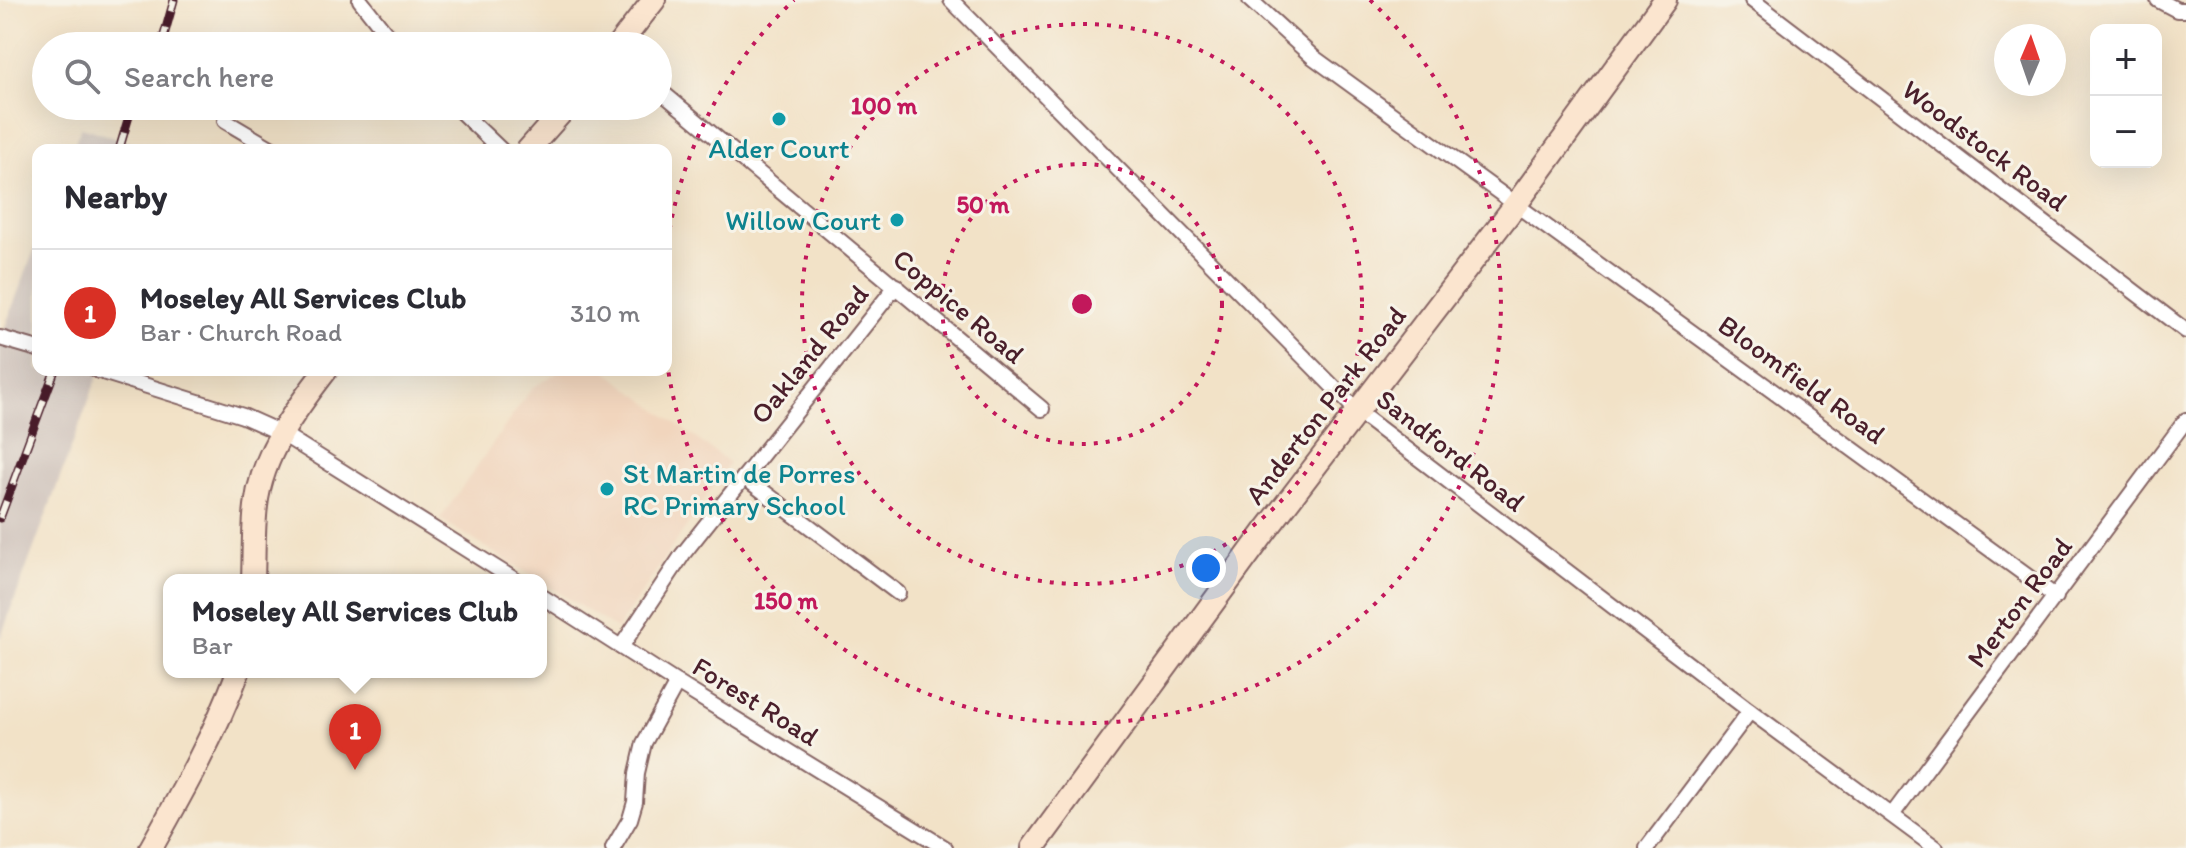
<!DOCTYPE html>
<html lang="en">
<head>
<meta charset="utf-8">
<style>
	:root { --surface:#fff; --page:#f2f2f3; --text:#2b2b33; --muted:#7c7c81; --line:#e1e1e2; --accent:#d93025 }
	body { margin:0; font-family:Itim,sans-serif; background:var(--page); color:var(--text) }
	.controls { position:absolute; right:24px; top:24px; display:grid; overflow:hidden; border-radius:16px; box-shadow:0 8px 32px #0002 }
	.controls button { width:72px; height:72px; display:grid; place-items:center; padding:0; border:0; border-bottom:2px solid var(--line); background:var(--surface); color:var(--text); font:40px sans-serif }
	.compass { position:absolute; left:1994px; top:24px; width:72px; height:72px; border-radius:50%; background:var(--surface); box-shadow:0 8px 32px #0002; rotate:2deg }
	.you { position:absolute; left:1206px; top:568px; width:28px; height:28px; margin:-20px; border:6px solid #fff; border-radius:50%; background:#1a73e8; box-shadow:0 0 0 12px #1a73e833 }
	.badge { display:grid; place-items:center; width:52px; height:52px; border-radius:50%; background:var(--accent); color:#fff; font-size:26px; font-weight:700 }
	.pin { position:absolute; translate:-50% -66px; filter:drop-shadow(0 2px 4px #0008) }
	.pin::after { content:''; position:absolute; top:42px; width:28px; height:24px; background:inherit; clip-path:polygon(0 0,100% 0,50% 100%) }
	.popup { position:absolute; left:163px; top:574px; width:384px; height:104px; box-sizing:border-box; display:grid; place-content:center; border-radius:16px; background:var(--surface); filter:drop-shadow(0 2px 6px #0005); font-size:26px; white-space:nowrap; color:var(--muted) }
	.popup b { font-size:30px; color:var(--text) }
	.popup::after { content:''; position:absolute; left:50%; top:100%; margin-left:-16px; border:16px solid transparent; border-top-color:var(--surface) }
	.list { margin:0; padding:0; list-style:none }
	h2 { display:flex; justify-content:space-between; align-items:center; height:104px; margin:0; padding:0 32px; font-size:34px }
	h2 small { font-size:26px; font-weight:400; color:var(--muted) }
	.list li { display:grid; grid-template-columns:52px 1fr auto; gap:24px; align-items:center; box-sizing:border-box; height:128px; padding:0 32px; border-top:2px solid var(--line) }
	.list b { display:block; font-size:30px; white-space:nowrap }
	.list p { margin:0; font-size:26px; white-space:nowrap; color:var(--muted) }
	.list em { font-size:26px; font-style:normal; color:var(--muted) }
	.icon { flex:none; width:44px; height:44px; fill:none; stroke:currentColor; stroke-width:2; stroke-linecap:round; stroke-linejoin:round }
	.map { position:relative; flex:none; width:2186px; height:848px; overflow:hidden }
	.search { position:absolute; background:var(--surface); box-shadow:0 8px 32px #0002; left:32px; top:32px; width:640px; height:88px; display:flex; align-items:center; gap:20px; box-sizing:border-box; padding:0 28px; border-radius:44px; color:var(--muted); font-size:30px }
	.panel { position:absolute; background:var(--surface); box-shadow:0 8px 32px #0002; left:32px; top:144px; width:640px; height:232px; border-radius:16px }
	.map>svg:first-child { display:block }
	.built { fill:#f1d5bd }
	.industrial { fill:#cec1ba }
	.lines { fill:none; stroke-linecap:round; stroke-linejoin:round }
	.street-casing { stroke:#856362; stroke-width:18 }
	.secondary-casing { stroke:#856362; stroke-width:26 }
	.street { stroke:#fff; stroke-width:14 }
	.secondary { stroke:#fbe5cf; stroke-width:22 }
	.rail-casing { stroke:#4a1f2b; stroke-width:9 }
	.rail { stroke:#f7f3e8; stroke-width:6; stroke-dasharray:18; stroke-linecap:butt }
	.ring { fill:none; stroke:#c2185b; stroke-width:4; stroke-dasharray:4 8 }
	.culture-dot { fill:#0f9aa8; stroke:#f7f3e8; stroke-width:3 }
	.labels { text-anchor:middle; stroke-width:6; stroke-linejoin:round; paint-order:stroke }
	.street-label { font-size:28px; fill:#4a1f2b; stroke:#f7f3e8 }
	.culture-label { font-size:28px; fill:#0d838f; stroke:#f7f3e8 }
	.centre { fill:#c2185b; stroke:#f7f3e8; stroke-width:4 }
	.ring-label { font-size:24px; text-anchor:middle; font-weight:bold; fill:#c2185b; stroke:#f7f3e8; stroke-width:6; stroke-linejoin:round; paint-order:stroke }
</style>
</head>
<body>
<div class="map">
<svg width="2186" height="848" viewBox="0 0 2186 848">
	<rect width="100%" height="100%" fill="#f7f3e8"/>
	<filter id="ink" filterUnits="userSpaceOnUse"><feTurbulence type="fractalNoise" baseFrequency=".0125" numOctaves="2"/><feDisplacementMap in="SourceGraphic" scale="16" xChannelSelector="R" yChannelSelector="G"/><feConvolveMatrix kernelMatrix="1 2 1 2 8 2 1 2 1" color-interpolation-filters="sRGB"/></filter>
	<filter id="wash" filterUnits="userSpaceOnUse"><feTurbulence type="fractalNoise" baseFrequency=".006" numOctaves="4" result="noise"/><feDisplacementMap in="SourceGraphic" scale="32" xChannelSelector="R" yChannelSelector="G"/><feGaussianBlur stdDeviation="1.8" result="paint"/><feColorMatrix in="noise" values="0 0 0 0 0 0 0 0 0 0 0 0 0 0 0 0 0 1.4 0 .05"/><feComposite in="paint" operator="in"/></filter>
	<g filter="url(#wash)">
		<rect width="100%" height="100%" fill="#f2e2c7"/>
		<polygon class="built" points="562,370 604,370 729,463 617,629 440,519 532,388"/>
		<g class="industrial">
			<polygon points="81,127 152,150 72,150"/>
			<polygon points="38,240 38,370 100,370 0,639 0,340"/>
		</g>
	</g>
	<g filter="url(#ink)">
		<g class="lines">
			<g class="street-casing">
				<g id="street">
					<polyline points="360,0 396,46"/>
					<polyline points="951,0 1358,412 1750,711 1936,848"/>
					<polyline points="1250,0 1313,57 2056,597"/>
					<polyline points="1752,0 2186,331"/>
					<polyline points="2158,0 2177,10 2186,10"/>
					<polyline points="658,89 1042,409"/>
					<polyline points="455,106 501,150"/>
					<polyline points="225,121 274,150"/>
					<polyline points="0,338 38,349"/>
					<polyline points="96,370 243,416 281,433 515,580"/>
					<polyline points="744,477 898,593"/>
					<polyline points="541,596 677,683 945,848"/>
					<polyline points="621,647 683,554 896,286"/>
					<polyline points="1892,815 2186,420"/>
					<polyline points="613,848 630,819 635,802 637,773 644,743 677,683"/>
					<polyline points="1647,848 1750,711"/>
				</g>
			</g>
			<g class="secondary-casing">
				<g id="secondary">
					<polyline points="618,46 654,0"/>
					<polyline points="528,150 567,106"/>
					<path d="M253,580C254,555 253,530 256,506C262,454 295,410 326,370"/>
					<path d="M151,848C183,791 215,734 238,672"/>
					<polyline points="1033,848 1267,529 1517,203 1665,0"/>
				</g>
			</g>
			<use href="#street" class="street"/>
			<use href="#secondary" class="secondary"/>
			<g class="rail-casing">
				<g id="rail">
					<polyline points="161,46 174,0"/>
					<polyline points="119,150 132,106"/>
					<polyline points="0,518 55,370"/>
				</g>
			</g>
			<use href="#rail" class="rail"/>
		</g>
	</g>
	<g class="ring">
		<circle cx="1082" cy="304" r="140"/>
		<circle cx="1082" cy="304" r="280"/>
		<path d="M666 253A419 419 0 0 1 794 0M1370 0A419 419 0 1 1 666 355"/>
	</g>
	<g class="culture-dot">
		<circle cx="779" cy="119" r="8"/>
		<circle cx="897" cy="220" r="8"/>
		<circle cx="607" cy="489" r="8"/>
	</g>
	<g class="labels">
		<g class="street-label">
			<text transform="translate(1985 145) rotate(37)" y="10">Woodstock Road</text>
			<text transform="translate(959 306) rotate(40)" y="10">Coppice Road</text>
			<text transform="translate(809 354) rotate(-51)" y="10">Oakland Road</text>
			<text transform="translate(1802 379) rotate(36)" y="10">Bloomfield Road</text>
			<text transform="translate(1325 405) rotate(-52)" y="10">Anderton Park Road</text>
			<text transform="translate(1451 450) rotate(38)" y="10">Sandford Road</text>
			<text transform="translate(2019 602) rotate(-53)" y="10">Merton Road</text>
			<text transform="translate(756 701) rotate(32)" y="10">Forest Road</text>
		</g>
		<g class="culture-label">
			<text x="779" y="158">Alder Court</text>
			<text x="881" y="230" text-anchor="end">Willow Court</text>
			<text x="623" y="483" text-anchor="start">St Martin de Porres<tspan x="623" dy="32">RC Primary School</tspan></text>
		</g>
	</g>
	<circle cx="1082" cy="304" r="12" class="centre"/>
	<g class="ring-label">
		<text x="884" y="114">100 m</text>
		<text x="983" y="213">50 m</text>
		<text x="786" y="609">150 m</text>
	</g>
</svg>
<div class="controls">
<button>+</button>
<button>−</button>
</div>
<svg class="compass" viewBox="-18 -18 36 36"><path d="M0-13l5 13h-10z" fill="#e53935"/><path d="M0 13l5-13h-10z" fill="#7c7c81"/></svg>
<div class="you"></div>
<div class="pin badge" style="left:355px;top:770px">1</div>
<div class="popup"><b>Moseley All Services Club</b>Bar</div>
<div class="search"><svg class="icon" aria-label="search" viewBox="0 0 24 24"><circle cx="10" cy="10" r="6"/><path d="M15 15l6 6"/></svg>Search here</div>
<section class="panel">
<h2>Nearby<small></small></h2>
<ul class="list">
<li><span class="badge">1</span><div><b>Moseley All Services Club</b><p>Bar · Church Road</p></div><em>310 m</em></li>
</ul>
</section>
</div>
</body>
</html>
